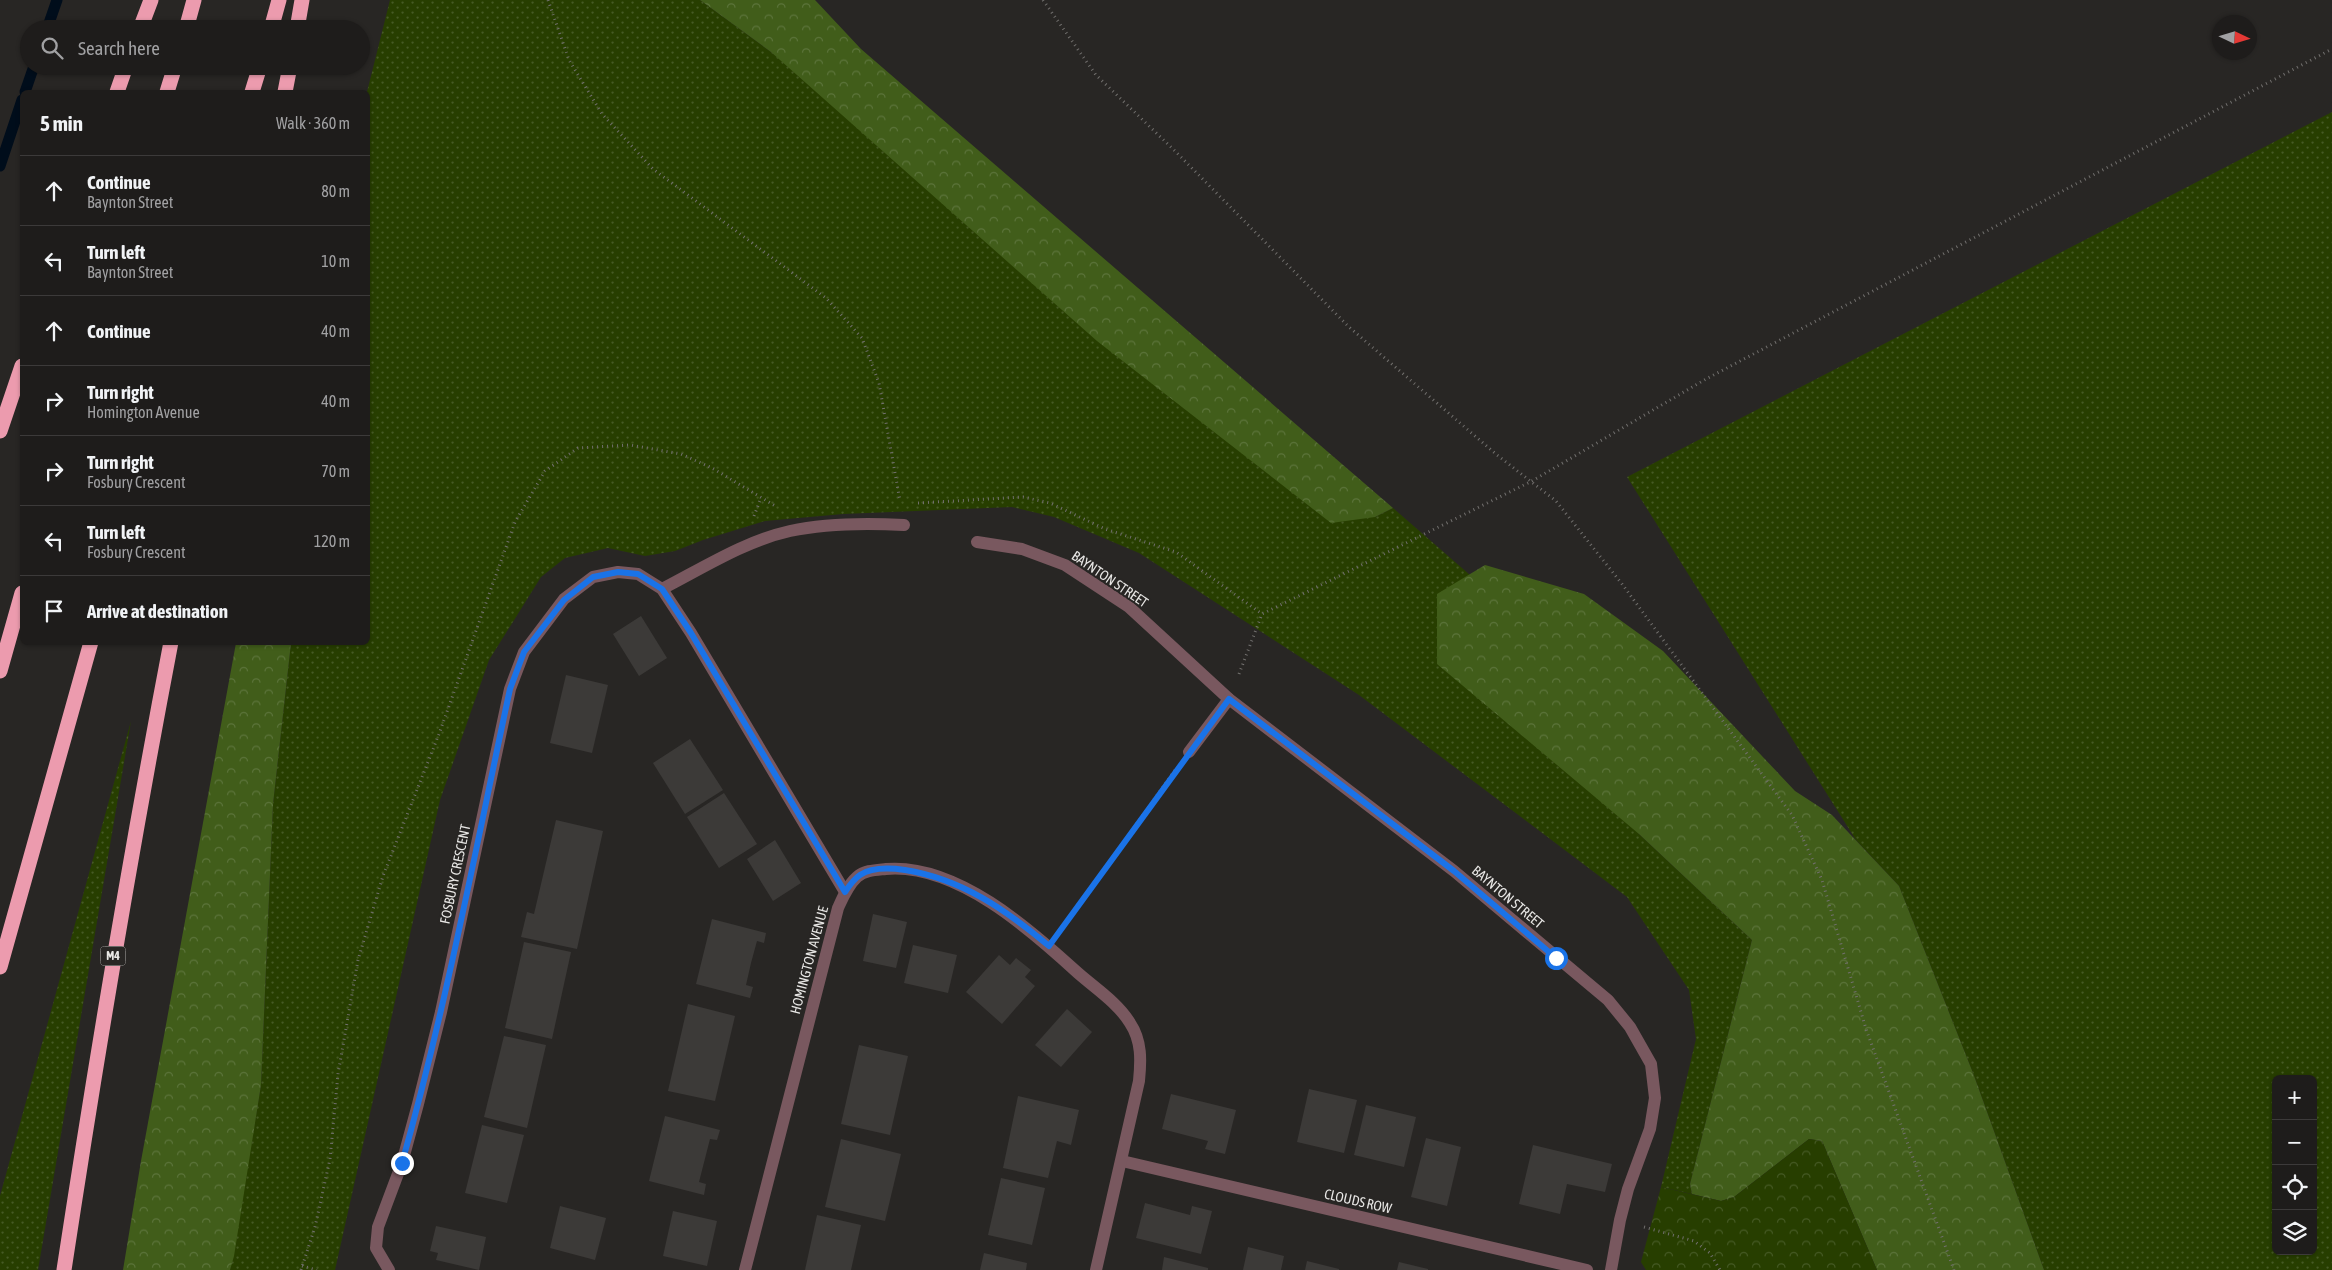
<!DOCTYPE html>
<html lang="en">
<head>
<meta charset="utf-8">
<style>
	:root { --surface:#1e1c1b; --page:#2b2928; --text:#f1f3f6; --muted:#a1a1a3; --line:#3c3a3a }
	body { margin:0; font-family:"Asap Condensed",sans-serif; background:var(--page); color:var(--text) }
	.controls { position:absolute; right:15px; bottom:15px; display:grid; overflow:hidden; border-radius:8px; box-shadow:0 1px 4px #0004 }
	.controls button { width:45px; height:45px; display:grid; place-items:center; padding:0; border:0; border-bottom:1px solid var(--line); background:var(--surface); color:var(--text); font:25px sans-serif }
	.compass { position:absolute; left:2212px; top:15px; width:45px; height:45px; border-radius:50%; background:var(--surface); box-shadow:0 1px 4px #0004; rotate:94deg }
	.stop { position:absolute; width:15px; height:15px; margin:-11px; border:4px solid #1a73e8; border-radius:50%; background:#fff }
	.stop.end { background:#1a73e8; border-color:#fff; box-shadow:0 1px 5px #0008 }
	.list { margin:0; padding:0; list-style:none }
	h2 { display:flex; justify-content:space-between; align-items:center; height:65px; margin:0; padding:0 20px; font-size:21px }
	h2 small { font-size:16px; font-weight:400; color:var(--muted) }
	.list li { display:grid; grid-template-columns:32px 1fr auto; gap:15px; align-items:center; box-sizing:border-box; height:70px; padding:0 20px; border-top:1px solid var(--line) }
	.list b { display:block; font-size:19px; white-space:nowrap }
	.list p { margin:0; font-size:16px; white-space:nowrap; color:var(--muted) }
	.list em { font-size:16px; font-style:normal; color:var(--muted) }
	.icon { flex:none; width:28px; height:28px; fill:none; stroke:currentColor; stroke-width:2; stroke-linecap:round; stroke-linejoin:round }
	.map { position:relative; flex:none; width:2332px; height:1270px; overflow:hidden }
	.search { position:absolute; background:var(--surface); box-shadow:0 1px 4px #0004; left:20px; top:20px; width:350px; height:55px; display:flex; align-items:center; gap:12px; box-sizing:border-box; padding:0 18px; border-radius:28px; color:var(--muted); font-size:19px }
	.panel { position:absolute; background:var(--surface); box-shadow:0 1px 4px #0004; left:20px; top:90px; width:350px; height:555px; border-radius:8px }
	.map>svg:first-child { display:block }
	.grass { fill:url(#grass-dots); fill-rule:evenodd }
	.forest { fill:url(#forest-crowns) }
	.park { fill:url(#park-crowns) }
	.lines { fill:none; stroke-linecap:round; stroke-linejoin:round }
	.stream { stroke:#000d1b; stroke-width:11 }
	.building { fill:#3c3a38 }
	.path { stroke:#72706e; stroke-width:3; stroke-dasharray:1 4; stroke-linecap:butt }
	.street { stroke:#79585f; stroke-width:12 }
	.highway { stroke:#ec9bae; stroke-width:15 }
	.route { stroke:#1a73e8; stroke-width:6 }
	.labels { text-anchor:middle; stroke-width:4; stroke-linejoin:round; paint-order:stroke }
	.shield { fill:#282624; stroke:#aeadab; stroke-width:1 }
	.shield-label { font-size:12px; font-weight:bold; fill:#e8e7e5 }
	.street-label { font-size:14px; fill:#e8e7e5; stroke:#282624 }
</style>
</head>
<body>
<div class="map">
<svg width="2332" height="1270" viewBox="0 0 2332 1270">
	<defs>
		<pattern id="grass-dots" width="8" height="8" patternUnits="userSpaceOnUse" patternTransform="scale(1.25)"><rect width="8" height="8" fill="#273e00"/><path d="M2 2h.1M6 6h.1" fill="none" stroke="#465a25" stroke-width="1.8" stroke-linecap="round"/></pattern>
		<pattern id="forest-crowns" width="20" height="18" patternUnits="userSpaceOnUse" patternTransform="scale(1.25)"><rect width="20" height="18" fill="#415d1a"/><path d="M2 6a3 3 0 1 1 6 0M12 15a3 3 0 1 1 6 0" fill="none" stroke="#5c743b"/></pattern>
		<pattern id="park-crowns" width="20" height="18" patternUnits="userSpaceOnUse" patternTransform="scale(1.25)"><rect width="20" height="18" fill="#273e00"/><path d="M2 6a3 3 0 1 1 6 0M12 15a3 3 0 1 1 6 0" fill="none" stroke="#465a25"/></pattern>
	</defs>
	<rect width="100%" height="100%" fill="#282624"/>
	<g class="grass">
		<polygon points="390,0 700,0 771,52 1375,517 1393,508 1470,575 1639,834 1752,940 1690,1184 1692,1194 1661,1187 1696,1039 1689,990 1627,897 1359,695 1139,553 1054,517 1012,507 843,514 765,521 703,540 675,551 645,556 608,548 565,558 541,577 489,660 440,800 335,1270 230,1270 261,1085 273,804 291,643 368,642 367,92"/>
		<path d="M2332,112V1270H2044L1973,1073L1899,886L1856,840L1627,477ZM2276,1079H2313V1251H2276Z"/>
		<polygon points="131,721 38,1270 0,1270 0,1196"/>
	</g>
	<g class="forest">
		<polygon points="700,0 815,0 861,49 1393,508 1375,517 1331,523 1097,341 771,52"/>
		<polygon points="1485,565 1584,594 1663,651 1795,791 1832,815 1899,886 1973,1073 2044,1270 1877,1270 1822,1141 1809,1139 1734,1197 1721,1201 1692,1194 1690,1184 1752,940 1639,834 1437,664 1437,594"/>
		<polygon points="236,643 291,643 273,804 261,1085 234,1256 230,1270 123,1270 141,1161"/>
	</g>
	<polygon class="park" points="1809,1139 1822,1141 1877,1270 1646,1270 1641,1262 1661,1187 1721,1201 1734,1197"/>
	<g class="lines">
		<g class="stream">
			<polyline points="47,29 57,0"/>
			<polyline points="25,92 34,66"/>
			<polyline points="0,166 22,100"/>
		</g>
	</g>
	<g class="building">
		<polygon points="641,616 667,658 639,676 613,634"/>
		<polygon points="566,675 608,685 592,753 550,743"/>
		<polygon points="690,739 723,790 685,814 653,763"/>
		<polygon points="724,793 757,844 719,868 687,817"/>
		<polygon points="556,820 603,831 577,949 521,937 527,912 534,914"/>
		<polygon points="775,840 801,883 773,901 747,859"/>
		<polygon points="873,914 907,922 896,968 863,961"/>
		<polygon points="712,919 766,933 764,943 757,941 751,963 746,985 753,987 750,998 696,984"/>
		<polygon points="524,942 571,952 552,1039 505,1028"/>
		<polygon points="913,945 957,955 948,993 904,983"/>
		<polygon points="999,955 1010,965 1016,958 1031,970 1025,977 1035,986 1002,1024 966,992"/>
		<polygon points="688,1004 735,1016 715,1101 668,1091"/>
		<polygon points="1067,1009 1092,1032 1061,1067 1035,1045"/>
		<polygon points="504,1036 546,1045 527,1128 484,1117"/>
		<polygon points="859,1045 908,1056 890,1135 841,1124"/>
		<polygon points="1309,1089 1357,1100 1344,1153 1297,1142"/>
		<polygon points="1171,1094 1236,1110 1225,1154 1205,1149 1208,1141 1162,1129"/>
		<polygon points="1018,1096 1079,1110 1071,1145 1057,1141 1048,1178 1003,1168"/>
		<polygon points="1366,1105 1416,1117 1404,1167 1354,1155"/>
		<polygon points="665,1116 720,1130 717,1140 710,1139 699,1182 706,1184 704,1195 649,1181"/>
		<polygon points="482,1125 524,1135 507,1203 465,1193"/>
		<polygon points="1426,1138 1461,1147 1447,1206 1411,1197"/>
		<polygon points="841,1139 901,1154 885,1221 825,1207"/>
		<polygon points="1533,1145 1612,1164 1605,1192 1567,1184 1560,1214 1519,1204"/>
		<polygon points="1001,1178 1045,1188 1032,1245 988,1235"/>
		<polygon points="1145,1203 1190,1215 1192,1206 1212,1211 1201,1254 1136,1238"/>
		<polygon points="560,1206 606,1218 595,1260 550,1248"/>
		<polygon points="673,1211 717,1221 707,1266 663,1256"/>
		<polygon points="817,1215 861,1225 851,1270 805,1270"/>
		<polygon points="436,1226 486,1237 479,1270 436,1260 438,1253 430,1251"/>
		<polygon points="1248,1247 1284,1256 1281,1270 1243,1270"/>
		<polygon points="984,1253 1027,1263 1026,1270 980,1270"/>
		<polygon points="1164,1257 1208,1268 1208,1270 1162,1270"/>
		<polygon points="1307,1261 1339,1269 1339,1270 1305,1270"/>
		<polygon points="1399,1262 1428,1269 1428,1270 1397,1270"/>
	</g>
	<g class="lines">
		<g class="path">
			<polyline points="548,0 569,60 602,114 653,169 826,298 862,338 879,383 900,501"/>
			<polyline points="1043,0 1096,75 1174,150 1349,327 1497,455 1556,501 1622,584 1792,815 1822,880 1866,1029 1954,1270"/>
			<polyline points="918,503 1023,497 1050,503 1105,529 1176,552 1262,614"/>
			<polyline points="754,516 761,498"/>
			<polyline points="1239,674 1262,614 1532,481 1706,379 2332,49"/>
			<polyline points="1064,926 1175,770"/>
			<polyline points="1644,1227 1694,1241 1710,1253 1720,1270"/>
			<polyline points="302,1266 317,1270"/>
			<polyline points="301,1270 315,1227 330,1159 338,1074 358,960 383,876 439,734 515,522 545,471 578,448 630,445 681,454 712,468 777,507"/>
		</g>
		<g class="street">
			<polyline points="977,542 1022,549 1065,565 1129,607 1229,699 1454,871 1608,1000 1630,1027 1651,1064 1655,1098 1650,1129 1628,1189 1620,1220 1611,1270"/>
			<path d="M662,589C703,568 745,541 790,531C827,523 867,523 904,525"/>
			<polyline points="1189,752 1229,699"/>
			<polyline points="1122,1161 1587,1270"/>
			<polyline points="389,1270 376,1248 378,1227 402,1163 418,1104 441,1012 510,689 524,652 564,599 593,577 618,572 638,574 662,589 691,633 845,892"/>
			<path d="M745,1270L838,908C843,897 848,885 857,877C865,870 876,870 886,869C956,863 1030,929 1078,973C1095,988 1118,1003 1130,1023C1142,1041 1141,1061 1139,1081L1096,1270"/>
		</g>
		<g class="highway">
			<polyline points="140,29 151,0"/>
			<polyline points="186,29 194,0"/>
			<polyline points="271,29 279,0"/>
			<polyline points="297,29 302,0"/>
			<polyline points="117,92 126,66"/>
			<polyline points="167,92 175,66"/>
			<polyline points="252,92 260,66"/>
			<polyline points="285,92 290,66"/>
			<polyline points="0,431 22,366"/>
			<polyline points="0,671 22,593"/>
			<polyline points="0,967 91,642"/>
			<path d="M64,1270C96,1060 131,851 171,642"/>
		</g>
	</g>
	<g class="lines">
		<path class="route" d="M402,1163C446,1007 476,847 510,689L524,652L564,600L593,577L618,572L638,574L662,589L691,633L845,892C849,886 854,879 860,875C872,867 891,868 905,870C962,879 1006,910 1049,946L1229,699L1454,871L1556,958"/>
	</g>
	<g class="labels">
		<rect class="shield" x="100.5" y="946.5" width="25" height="19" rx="4"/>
		<g class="shield-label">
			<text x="113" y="960">M4</text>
		</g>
		<g class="street-label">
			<text transform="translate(1110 579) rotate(34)" y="5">BAYNTON STREET</text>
			<text transform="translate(455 874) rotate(-78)" y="5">FOSBURY CRESCENT</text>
			<text transform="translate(1508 897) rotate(40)" y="5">BAYNTON STREET</text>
			<text transform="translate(809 960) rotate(-75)" y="5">HOMINGTON AVENUE</text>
			<text transform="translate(1358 1201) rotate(13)" y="5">CLOUDS ROW</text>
		</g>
	</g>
</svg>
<div class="controls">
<button>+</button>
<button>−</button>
<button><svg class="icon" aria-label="locate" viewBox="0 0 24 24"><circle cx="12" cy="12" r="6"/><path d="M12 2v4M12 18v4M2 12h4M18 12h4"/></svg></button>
<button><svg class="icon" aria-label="layers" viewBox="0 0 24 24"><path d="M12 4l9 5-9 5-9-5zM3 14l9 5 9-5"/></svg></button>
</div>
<svg class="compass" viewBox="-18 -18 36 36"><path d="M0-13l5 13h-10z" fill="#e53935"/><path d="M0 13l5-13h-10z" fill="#a1a1a3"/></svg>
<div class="stop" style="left:1556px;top:958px"></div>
<div class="stop end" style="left:402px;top:1163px"></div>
<div class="search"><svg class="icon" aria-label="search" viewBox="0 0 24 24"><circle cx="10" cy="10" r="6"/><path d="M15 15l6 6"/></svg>Search here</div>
<section class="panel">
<h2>5 min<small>Walk · 360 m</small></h2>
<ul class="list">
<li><svg class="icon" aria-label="ahead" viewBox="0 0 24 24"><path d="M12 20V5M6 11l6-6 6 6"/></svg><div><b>Continue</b><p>Baynton Street</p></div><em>80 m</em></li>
<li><svg class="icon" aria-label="left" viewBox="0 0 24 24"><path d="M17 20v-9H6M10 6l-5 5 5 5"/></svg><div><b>Turn left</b><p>Baynton Street</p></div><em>10 m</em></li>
<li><svg class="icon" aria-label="ahead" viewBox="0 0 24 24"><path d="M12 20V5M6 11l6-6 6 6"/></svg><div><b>Continue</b></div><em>40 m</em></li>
<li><svg class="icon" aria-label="right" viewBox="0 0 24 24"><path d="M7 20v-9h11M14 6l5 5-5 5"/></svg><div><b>Turn right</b><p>Homington Avenue</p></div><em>40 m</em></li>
<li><svg class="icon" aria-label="right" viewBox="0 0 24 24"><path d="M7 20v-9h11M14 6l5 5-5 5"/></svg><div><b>Turn right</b><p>Fosbury Crescent</p></div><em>70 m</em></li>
<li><svg class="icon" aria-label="left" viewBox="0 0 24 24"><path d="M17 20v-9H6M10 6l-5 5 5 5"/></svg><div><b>Turn left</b><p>Fosbury Crescent</p></div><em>120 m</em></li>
<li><svg class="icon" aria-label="arrive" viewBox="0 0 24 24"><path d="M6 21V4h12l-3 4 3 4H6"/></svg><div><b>Arrive at destination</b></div></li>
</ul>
</section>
</div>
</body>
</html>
